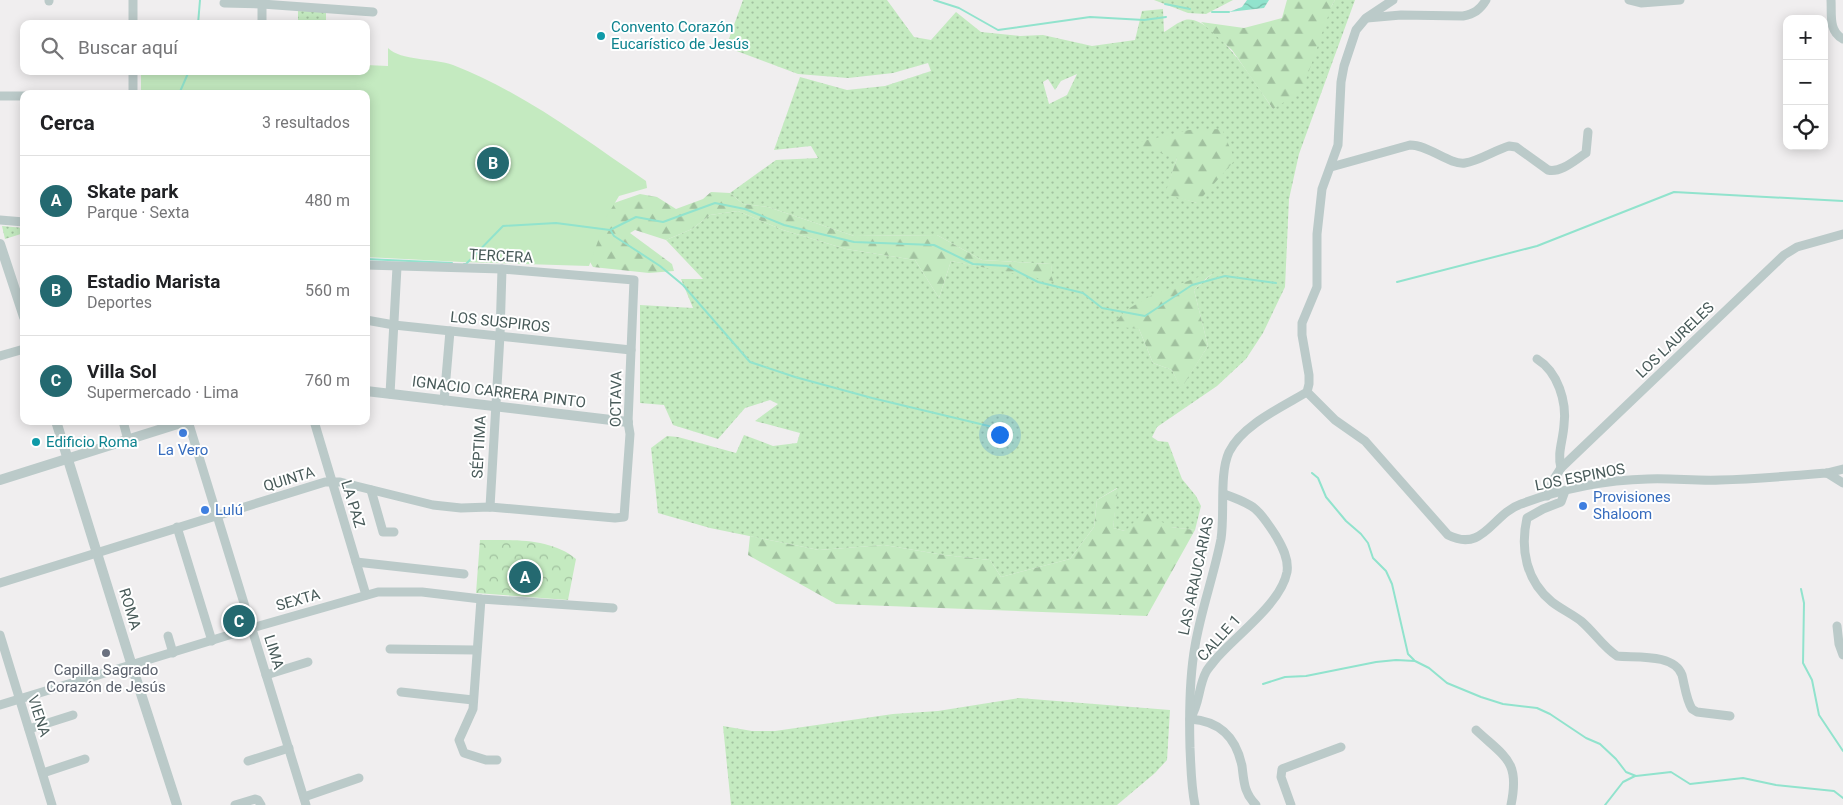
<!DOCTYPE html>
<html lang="es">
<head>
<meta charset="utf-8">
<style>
	:root { --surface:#fff; --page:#f6f6f6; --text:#202124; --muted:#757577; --line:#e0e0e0; --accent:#246970 }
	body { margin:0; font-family:Roboto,sans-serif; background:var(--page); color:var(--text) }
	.controls { position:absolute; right:15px; top:15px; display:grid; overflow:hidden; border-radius:10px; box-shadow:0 2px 12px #0003 }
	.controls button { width:45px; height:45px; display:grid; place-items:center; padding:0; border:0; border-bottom:1px solid var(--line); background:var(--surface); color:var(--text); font:25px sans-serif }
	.you { position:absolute; left:999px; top:434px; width:18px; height:18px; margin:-12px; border:4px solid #fff; border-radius:50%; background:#1a73e8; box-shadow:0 0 0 8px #1a73e833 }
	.badge { display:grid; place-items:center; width:32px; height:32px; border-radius:50%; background:var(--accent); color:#fff; font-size:16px; font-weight:700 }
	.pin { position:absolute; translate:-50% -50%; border:2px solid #fff; box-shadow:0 1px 5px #0006 }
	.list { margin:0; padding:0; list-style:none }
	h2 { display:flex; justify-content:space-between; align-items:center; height:65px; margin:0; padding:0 20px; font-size:21px }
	h2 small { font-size:16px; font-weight:400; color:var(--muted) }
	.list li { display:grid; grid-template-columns:32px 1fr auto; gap:15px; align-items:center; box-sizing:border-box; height:90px; padding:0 20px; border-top:1px solid var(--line) }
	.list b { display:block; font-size:19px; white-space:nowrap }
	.list p { margin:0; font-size:16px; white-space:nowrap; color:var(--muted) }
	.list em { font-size:16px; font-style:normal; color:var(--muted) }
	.icon { flex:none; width:28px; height:28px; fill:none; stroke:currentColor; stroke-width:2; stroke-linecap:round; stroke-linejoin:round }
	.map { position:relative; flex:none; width:1843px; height:805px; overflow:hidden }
	.search { position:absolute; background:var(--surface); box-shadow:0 2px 12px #0003; left:20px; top:20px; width:350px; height:55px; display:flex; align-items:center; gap:12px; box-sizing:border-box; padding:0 18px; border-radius:10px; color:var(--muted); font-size:19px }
	.panel { position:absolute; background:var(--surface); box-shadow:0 2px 12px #0003; left:20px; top:90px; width:350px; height:335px; border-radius:10px }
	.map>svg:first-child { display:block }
	.grass { fill:url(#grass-dots); fill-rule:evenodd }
	.forest { fill:url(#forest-firs) }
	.park { fill:url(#park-crowns) }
	.garden { fill:#c4eac0 }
	.water { fill:url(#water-waves) }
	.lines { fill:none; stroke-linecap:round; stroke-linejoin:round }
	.stream { stroke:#91e3cd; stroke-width:2 }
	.minor { stroke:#bbcac9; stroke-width:9 }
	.tertiary { stroke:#bbcac9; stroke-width:10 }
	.culture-dot { fill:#0f9aa8; stroke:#fff; stroke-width:2 }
	.shop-dot { fill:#3f7fe0; stroke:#fff; stroke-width:2 }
	.worship-dot { fill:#6b7280; stroke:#fff; stroke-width:2 }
	.labels { text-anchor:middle; stroke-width:4; stroke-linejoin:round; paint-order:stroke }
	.culture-label { font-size:15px; fill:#0d838f; stroke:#fff; text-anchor:start }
	.street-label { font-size:15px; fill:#485a59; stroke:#fff }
	.shop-label { font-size:15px; fill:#366cbe; stroke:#fff; text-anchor:start }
	.worship-label { font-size:15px; fill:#5b616d; stroke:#fff }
</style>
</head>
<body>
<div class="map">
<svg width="1843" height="805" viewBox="0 0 1843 805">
	<defs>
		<pattern id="grass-dots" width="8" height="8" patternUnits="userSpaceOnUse" patternTransform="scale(1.25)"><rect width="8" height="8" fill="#c4eac0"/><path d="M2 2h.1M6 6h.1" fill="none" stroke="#a1c19f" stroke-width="1.8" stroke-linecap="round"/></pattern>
		<pattern id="forest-firs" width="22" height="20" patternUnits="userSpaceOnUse" patternTransform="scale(1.25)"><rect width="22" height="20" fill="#c4eac0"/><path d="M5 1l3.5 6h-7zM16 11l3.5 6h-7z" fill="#a1c19f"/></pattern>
		<pattern id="park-crowns" width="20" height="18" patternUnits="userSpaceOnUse" patternTransform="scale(1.25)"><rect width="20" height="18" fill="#c4eac0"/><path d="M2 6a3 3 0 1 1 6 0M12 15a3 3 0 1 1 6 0" fill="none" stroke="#a1c19f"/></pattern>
		<pattern id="water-waves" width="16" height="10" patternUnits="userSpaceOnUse" patternTransform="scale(1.25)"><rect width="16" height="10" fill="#91e3cd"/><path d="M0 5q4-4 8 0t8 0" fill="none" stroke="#78bba9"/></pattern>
	</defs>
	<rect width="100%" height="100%" fill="#f0eeef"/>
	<g class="grass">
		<path d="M743,0H887L914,37L931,40L956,12L981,32L1020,36L1043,35L1092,46L1135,40L1142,11L1163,9L1164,32C1171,28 1178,22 1185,20C1213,13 1259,89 1273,109L1335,0H1355L1299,154L1289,199L1285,287L1263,333L1246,359L1217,386L1157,427L1152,437L1158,441L1168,442L1182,479L1196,496L1201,506L1195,530L1171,527L1125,531L1113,528L1117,488L1097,500L1094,527L1070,559L1001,577L990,560L944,555L884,545L819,550L710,528L658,513L651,448L667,436L678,437L736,453L744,435L773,446L797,443L800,433L755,421L778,404L770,400L745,408L718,439L673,425L664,405L640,403V305L693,308L681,279H703L666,240L692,229L710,215L738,211L783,230L846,249L915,260L939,298L951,261L1052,280L1051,264L982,260L937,235L854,236L768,207L743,204L730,193L776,160L818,158L811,146L774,150L800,77L847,90L885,86L931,71L928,63L893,73L848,78L798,74L726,47ZM1077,74L1067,95L1049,104L1043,82L1048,79L1055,90L1061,81ZM1177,158L1197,203L1166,193ZM1213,273L1194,290L1208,346L1181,388L1172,370L1153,363L1139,329Z"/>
		<polygon points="1154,0 1233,0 1206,14 1188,13"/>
		<rect x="298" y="7" width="28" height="17"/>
		<polygon points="2,226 24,228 24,233 5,239"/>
		<polygon points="1019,698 1170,710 1167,760 1155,773 1117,805 731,805 723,726 752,731 775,731 893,714 938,711"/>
	</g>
	<g class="forest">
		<polygon points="1287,0 1335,0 1332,5 1302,91 1273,109 1232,50 1201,22 1244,28 1282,18"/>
		<polygon points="1222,129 1235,160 1197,203 1165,194 1177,158 1131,144 1189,130"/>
		<polygon points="711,192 730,193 743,204 768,207 854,236 937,235 982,260 1051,264 1053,281 951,261 939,298 915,260 846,249 783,230 738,211 710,215 692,229 666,240 635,230 630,233 672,264 674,271 649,273 593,267 578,242 614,203 640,194 657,197 676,209 703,199"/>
		<polygon points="1214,271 1194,290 1208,346 1181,389 1172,370 1153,363 1139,329 1112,326 1126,310 1154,294"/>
		<polygon points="1118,488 1113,528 1125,531 1144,512 1171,527 1195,530 1147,616 836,604 748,555 750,536 819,550 884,545 944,555 990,560 1001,577 1070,559 1094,527 1097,500"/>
	</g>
	<path class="park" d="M480,540C512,540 551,538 576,559L568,600L476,593Z"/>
	<path class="garden" d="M388,48C401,61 434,58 453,65C523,92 584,139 646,181L647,188L619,196L607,216L589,266L462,262L366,257V94H141V71H366V65L388,66Z"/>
	<polygon class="water" points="1247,0 1269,0 1264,8 1229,12 1242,7"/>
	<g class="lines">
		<g class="stream">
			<polyline points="934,0 959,8 998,30 1090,17 1144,20 1166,17"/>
			<polyline points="1165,4 1190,9"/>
			<polyline points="1212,12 1229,12"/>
			<polyline points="198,24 200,0"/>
			<polyline points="179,94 189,71"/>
			<polyline points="611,231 614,236 660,266 683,285 750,362 795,377 872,398 997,428"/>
			<polyline points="366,259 452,263"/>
			<polyline points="464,264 466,264 503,226 556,223 610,230 636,217 663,222 715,203 745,209 784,225 854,242 934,245 973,264 1007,266 1038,282 1083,293 1102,308 1145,316 1192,285 1225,276 1276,283"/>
			<polyline points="1397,282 1537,246 1674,192 1843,201"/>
			<polyline points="1312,473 1318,478 1326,497 1346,521 1361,534 1368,543 1373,558 1386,571 1392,584 1408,654 1414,660"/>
			<polyline points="1801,589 1804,603 1803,663 1812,680 1819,715 1843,751"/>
			<polyline points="1263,684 1285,677 1306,676 1376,662 1396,660 1415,661 1429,668 1447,683 1481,697 1503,704 1537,708 1550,714 1586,738 1600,744 1616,759 1626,772 1636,776 1671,772 1690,784 1743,778 1776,785 1834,791 1843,798"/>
			<polyline points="1605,805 1623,782 1635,776"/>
		</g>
		<g class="minor">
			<polyline points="49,0 49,1"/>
			<polyline points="1629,0 1641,3 1680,0"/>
			<path d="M1831,0C1832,14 1828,31 1843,39"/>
			<polyline points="224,3 262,4 373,12"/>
			<path d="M1367,18L1401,15L1463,16C1474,14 1480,10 1486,0"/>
			<polyline points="133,24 133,0"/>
			<polyline points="262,24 262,0"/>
			<polyline points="133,71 133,94"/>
			<polyline points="0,96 24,96"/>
			<path d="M1331,167L1410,145C1429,145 1449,165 1465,163C1479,161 1495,150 1509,146L1516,147L1548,170C1561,173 1575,160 1586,153L1588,132"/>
			<polyline points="0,220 24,222"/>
			<polyline points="366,320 394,325 631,350"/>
			<polyline points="0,356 24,349"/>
			<path d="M1537,359C1558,372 1567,402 1564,425C1563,441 1557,453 1561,468"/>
			<path d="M1307,392L1335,420L1365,441L1448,535C1484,553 1492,514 1521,504C1561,489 1606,480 1648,479C1672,478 1696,481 1720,480C1756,479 1791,476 1827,473L1843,469"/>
			<polyline points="390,394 397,267"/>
			<polyline points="444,401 450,331"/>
			<polyline points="123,421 128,440"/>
			<polyline points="188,421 306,805"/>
			<polyline points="314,421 366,595"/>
			<polyline points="1827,473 1843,483"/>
			<polyline points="371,490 383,532 394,532"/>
			<path d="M1565,491L1561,502L1543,509L1527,518C1520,549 1526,581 1552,602C1561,609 1572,614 1581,621C1594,632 1603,647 1617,656C1635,658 1674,653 1682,675C1685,687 1686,699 1692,709L1697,712L1730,716"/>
			<path d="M1224,494C1255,505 1258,508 1276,536C1282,546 1289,559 1287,572C1281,604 1236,635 1215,660C1212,664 1208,668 1206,672C1198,687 1200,704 1190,719C1220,721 1236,737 1242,766C1244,782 1244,793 1256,805"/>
			<polyline points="1547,496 1554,479 1561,468 1784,255 1797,247 1843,234"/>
			<polyline points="490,507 500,335 502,269"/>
			<polyline points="177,527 212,641"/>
			<polyline points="356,562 464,574"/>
			<polyline points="0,583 325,482 340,482 433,505 461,508 490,507 615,518 624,517 630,434 628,422 634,280 502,269 366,265"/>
			<polyline points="481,599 473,709 459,740 464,753 486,760 497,760"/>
			<polyline points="1837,626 1839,644 1843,655"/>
			<polyline points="0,635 52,805"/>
			<polyline points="168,636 173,653"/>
			<polyline points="390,649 476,650"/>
			<polyline points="266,675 308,662"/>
			<polyline points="401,692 473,700"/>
			<polyline points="0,705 252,628 378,592 422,592 481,599 613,608"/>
			<polyline points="29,729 73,715"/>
			<path d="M1476,730C1506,758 1520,761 1511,805"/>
			<polyline points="248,761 289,748"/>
			<polyline points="43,773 85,759"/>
			<polyline points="304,797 359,778"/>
			<polyline points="235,805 255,799 258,800 261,805"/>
			<path d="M1195,805C1191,786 1191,767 1190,748C1189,713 1189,680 1195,646C1201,610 1214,575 1221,539C1225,513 1219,474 1229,452C1242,425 1282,407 1307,392L1309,384V375L1302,335V323L1317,287V234L1322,189L1338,145L1341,82L1344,66L1356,30L1366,18L1393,0"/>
			<polyline points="1291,805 1281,777 1282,769 1341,747"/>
		</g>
		<g class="tertiary">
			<polyline points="0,244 24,317"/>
			<polyline points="366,391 628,422"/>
			<polyline points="56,421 132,666 177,805"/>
			<polyline points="0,480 187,421"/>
		</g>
	</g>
	<g class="culture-dot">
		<circle cx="601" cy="36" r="5"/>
		<circle cx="36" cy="442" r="5"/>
	</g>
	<g class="shop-dot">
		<circle cx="183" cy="433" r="5"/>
		<circle cx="1583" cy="506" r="5"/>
		<circle cx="205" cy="510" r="5"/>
	</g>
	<circle class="worship-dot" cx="106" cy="653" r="5"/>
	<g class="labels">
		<g class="culture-label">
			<text x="611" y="32">Convento Corazón<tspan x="611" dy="17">Eucarístico de Jesús</tspan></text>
			<text x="46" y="447">Edificio Roma</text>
		</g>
		<g class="street-label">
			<text transform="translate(501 256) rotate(3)" y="5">TERCERA</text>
			<text transform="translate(500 322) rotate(6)" y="5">LOS SUSPIROS</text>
			<text transform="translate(1675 340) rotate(-44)" y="5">LOS LAURELES</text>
			<text transform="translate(499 392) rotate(7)" y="5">IGNACIO CARRERA PINTO</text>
			<text transform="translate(616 399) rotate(-89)" y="5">OCTAVA</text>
			<text transform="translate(479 447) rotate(-87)" y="5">SÉPTIMA</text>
			<text transform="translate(1580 477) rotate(-11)" y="5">LOS ESPINOS</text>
			<text transform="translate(289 479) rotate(-17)" y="5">QUINTA</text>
			<text transform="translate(353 504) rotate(73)" y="5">LA PAZ</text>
			<text transform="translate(1196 576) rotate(-78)" y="5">LAS ARAUCARIAS</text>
			<text transform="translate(298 600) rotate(-16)" y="5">SEXTA</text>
			<text transform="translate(130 609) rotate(73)" y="5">ROMA</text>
			<text transform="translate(1219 638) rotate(-48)" y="5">CALLE 1</text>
			<text transform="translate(274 652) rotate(73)" y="5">LIMA</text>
			<text transform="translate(39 716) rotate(72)" y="5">VIENA</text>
		</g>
		<g class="shop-label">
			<text x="183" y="455" text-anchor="middle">La Vero</text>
			<text x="1593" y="502">Provisiones<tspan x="1593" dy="17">Shaloom</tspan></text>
			<text x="215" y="515">Lulú</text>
		</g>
		<g class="worship-label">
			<text x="106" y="675">Capilla Sagrado<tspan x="106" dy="17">Corazón de Jesús</tspan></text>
		</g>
	</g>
</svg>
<div class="controls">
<button>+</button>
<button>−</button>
<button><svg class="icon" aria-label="locate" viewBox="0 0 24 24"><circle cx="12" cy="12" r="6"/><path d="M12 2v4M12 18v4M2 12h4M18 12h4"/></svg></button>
</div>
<div class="you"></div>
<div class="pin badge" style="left:525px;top:577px">A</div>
<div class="pin badge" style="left:493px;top:163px">B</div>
<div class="pin badge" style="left:239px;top:621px">C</div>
<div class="search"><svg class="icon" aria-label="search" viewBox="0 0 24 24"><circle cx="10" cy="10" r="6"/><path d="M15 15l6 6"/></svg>Buscar aquí</div>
<section class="panel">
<h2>Cerca<small>3 resultados</small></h2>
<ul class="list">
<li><span class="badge">A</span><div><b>Skate park</b><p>Parque · Sexta</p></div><em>480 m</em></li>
<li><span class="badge">B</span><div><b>Estadio Marista</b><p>Deportes</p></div><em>560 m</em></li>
<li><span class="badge">C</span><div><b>Villa Sol</b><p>Supermercado · Lima</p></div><em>760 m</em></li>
</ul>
</section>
</div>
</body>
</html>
